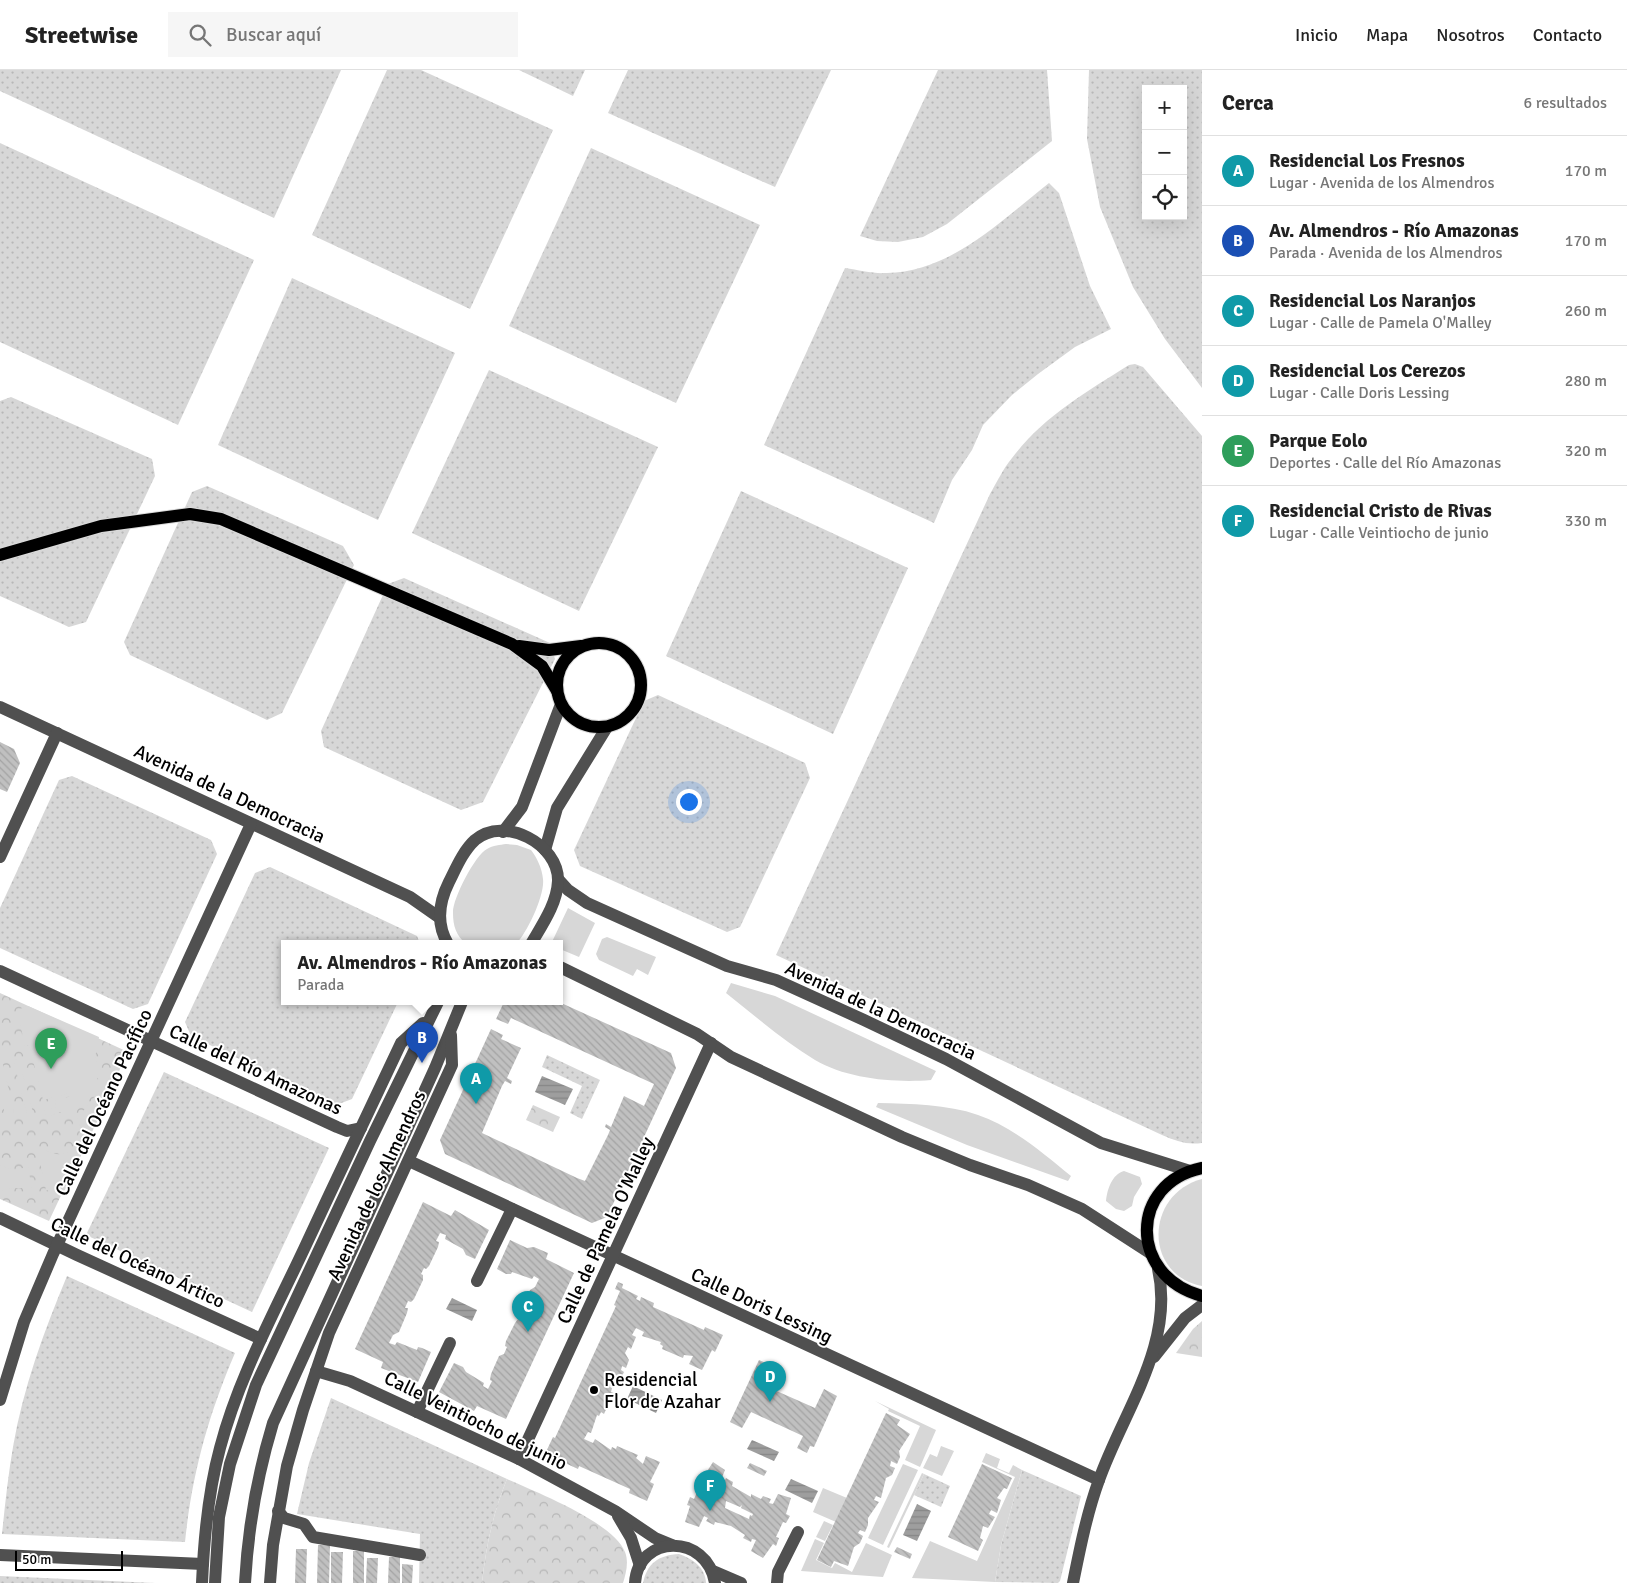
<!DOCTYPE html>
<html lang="es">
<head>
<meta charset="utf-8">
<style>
	:root { --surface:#fff; --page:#f6f6f6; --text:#222; --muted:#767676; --line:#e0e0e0; --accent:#111827 }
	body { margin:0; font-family:Signika,sans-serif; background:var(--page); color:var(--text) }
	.controls { position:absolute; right:15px; top:15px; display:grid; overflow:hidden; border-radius:0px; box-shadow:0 5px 20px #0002 }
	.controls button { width:45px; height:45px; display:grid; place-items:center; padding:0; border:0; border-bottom:1px solid var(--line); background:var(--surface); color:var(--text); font:25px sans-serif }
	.scale { position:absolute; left:15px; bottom:12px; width:108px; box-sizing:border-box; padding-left:5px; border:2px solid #000; border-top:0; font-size:14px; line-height:18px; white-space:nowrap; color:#000; -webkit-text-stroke:4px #fff; paint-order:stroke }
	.you { position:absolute; left:688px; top:731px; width:18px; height:18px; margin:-12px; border:4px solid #fff; border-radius:50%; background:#1a73e8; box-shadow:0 0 0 8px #1a73e833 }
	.badge { display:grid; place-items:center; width:32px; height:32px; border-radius:50%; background:var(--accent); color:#fff; font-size:16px; font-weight:700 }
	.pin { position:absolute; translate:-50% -41px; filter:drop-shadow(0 1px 2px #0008) }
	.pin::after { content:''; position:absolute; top:26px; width:18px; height:15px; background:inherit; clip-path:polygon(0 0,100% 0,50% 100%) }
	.popup { position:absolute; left:281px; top:870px; width:282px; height:65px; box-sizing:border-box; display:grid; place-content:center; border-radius:0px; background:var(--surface); filter:drop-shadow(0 1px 4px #0005); font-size:16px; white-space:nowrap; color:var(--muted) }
	.popup b { font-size:19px; color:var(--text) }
	.popup::after { content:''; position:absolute; left:50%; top:100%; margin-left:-10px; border:10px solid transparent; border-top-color:var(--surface) }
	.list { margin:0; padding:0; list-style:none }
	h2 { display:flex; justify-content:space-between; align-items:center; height:65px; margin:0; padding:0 20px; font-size:21px }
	h2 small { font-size:16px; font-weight:400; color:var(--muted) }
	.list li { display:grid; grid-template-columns:32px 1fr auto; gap:15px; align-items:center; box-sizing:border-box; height:70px; padding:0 20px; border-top:1px solid var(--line) }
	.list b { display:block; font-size:19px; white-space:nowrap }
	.list p { margin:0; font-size:16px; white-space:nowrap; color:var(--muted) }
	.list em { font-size:16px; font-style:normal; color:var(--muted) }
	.icon { flex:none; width:28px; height:28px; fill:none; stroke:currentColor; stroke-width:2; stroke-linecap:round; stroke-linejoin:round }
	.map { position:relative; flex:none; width:1202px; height:1513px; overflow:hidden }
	header { display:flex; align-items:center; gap:30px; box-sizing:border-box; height:70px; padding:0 25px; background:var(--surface); border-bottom:1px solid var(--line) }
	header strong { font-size:24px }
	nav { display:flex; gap:28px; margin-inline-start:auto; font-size:18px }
	.search { width:350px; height:45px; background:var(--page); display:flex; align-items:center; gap:12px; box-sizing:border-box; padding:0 18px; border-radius:0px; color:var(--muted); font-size:19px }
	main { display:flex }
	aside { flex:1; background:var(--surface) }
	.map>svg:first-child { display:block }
	.grass { fill:url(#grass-dots); fill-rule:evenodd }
	.forest { fill:url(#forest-crowns) }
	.garden { fill:#d7d7d7 }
	.water { fill:url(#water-rules) }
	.building { fill:url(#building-back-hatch); fill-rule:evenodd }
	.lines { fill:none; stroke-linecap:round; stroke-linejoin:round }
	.major-casing { stroke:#dbdbdb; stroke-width:14 }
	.minor { stroke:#505050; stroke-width:12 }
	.major { stroke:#000; stroke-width:12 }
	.poi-dot { fill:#000; stroke:#fff; stroke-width:2 }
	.labels { text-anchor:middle; stroke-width:4; stroke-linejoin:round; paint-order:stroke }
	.street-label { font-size:19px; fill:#000; stroke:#fff }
	.poi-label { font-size:19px; fill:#000; stroke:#fff; text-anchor:start }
</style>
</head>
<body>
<header>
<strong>Streetwise</strong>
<div class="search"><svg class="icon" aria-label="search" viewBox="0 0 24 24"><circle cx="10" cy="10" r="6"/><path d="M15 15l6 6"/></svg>Buscar aquí</div>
<nav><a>Inicio</a><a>Mapa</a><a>Nosotros</a><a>Contacto</a></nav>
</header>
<main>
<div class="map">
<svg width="1202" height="1513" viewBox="0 0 1202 1513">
	<defs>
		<pattern id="grass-dots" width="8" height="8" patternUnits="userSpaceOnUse" patternTransform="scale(1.25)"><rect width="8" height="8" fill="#d7d7d7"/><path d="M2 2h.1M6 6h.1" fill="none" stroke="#b7b7b7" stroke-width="1.8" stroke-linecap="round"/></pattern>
		<pattern id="forest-crowns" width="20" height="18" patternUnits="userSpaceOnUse" patternTransform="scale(1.25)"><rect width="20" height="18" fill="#d7d7d7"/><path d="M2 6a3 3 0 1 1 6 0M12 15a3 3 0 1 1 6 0" fill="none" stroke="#b7b7b7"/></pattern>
		<pattern id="water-rules" width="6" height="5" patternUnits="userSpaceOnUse" patternTransform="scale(1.25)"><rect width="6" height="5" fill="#9e9e9e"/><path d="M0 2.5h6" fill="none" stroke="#868686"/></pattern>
		<pattern id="building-back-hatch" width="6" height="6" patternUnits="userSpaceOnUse" patternTransform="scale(1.25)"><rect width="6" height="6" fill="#c0c0c0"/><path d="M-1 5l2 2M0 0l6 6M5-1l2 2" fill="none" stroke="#a3a3a3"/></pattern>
	</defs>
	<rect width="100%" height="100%" fill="#fff"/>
	<g class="grass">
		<polygon points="0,0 341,0 274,148 0,21"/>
		<polygon points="387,0 421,0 553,60 470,239 312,165"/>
		<polygon points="519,0 585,0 573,26"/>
		<polygon points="628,0 831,0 775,117 608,43"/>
		<polygon points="938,0 1047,0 1052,71 947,154 923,167 898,172 877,171 860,166"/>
		<path d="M1089,0H1202V318L1165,269L1133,217L1100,137L1087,69ZM1146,19H1183V146H1146Z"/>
		<polygon points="0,73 254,190 178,355 0,272"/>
		<polygon points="591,78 760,155 676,333 509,256"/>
		<path d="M1049,113L1059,123L1090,216L1111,259L1075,277L1038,304L1012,325L983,355L972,380L952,410L934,453L764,375L845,198C859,200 873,204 887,203C951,202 1002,150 1049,113Z"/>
		<polygon points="292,208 455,283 378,450 218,375"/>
		<path d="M1135,294L1143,297L1202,366V1073C1186,1075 1176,1071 1162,1065L776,885L990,424C997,412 1003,399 1012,388C1043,347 1086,322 1129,295Z"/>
		<polygon points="489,300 658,377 579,541 412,463"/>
		<polygon points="11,327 152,389 155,406 86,552 69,557 0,526 0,331"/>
		<polygon points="207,416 343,476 354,495 282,643 267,650 130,585 124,572 192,422"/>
		<polygon points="741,421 908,498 833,664 666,586"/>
		<polygon points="404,508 550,573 555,589 483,732 461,740 324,677 321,661 388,514"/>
		<polygon points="658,625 805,693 810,708 740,857 727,862 580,796 574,780 644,631"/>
		<polygon points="72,706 211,770 217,784 148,934 133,939 0,878 0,838 59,710"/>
		<polygon points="270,797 417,866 420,874 284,874 284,932 398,932 352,1029 336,1035 191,966 185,952 255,803"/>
		<polygon points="547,985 600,1010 582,1049 570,1043 582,1016 542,997"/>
		<polygon points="164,1002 329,1078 252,1242 86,1165"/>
		<path d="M67,1206L235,1283C208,1346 192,1404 185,1472L2,1464C5,1435 8,1406 13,1377C23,1318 44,1261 67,1206Z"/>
		<path d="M331,1328L507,1409C493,1443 486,1476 482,1513H419L420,1464L297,1444L309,1393Z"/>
		<polygon points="1022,1400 1081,1426 1060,1511 1058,1513 995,1512 1001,1475"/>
		<polygon points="924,1404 950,1416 941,1437 914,1425"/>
		<path d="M679,1484C693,1489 705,1497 706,1513H643C647,1493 659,1485 679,1484Z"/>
		<polygon points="0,1506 155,1513 0,1513"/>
	</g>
	<g class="forest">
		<polygon points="0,923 128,982 49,1151 0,1129"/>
		<polygon points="533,1035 560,1047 553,1062 526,1050"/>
		<polygon points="1202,1251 1202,1287 1176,1283 1193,1259"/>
		<path d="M507,1409C536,1422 613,1452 625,1482C629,1492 626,1503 623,1513H482C486,1476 493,1443 507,1409Z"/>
	</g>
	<g class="garden">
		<path d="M506,774L517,775L531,780C537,788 542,798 543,809C545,825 527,863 516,874H466C456,865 453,856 453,843C452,830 475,785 487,779C493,775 500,775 506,774Z"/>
		<polygon points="568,838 595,853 579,887 560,879 560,874 551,874"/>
		<polygon points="607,867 656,887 648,905 637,899 633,906 599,890 596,884 602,869"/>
		<path d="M731,913L775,926L936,1001L931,1010C895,1013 847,1009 815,990C784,971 755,946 726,923Z"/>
		<polygon points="28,936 99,967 95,988 102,1003 69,1042 59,1042 46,1048 44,1040 56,1037 55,1031 74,1025 73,1022 43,1030 29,975 25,976 17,940"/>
		<polygon points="13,989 19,990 34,1046 27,1044"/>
		<polygon points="0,990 2,990 14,1043 5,1043 0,1028"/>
		<path d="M109,1008L116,1011L63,1124L46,1120L39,1088L45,1080C59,1088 68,1084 80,1076L82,1061L77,1049Z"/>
		<path d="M878,1033C911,1034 947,1034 978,1045C1013,1057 1043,1083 1071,1106L1068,1111L967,1075L876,1037Z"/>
		<polygon points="0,1095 13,1100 28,1097 32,1118 14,1118 0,1121"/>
		<path d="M1124,1101L1140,1107L1142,1114L1134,1127L1132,1136L1124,1141L1116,1139L1106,1131C1107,1120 1112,1104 1124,1101Z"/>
		<path d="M1202,1109V1216C1143,1205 1145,1124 1202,1109Z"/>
		<polygon points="875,1331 936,1360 920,1397 905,1390 920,1356 888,1341 889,1339"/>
		<polygon points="941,1376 954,1381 942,1406 923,1398 930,1384 937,1387"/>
		<polygon points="986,1383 1000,1389 997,1398 1009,1403 1013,1395 1022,1400 1001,1475 995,1512 912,1508 930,1471 977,1491 1015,1407 982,1392"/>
		<polygon points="903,1394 918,1400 883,1475 868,1468"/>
		<polygon points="922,1403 924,1404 889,1478 887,1477"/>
		<polygon points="823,1418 847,1428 836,1452 813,1442"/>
		<polygon points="824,1451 833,1455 825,1471 816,1467"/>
		<polygon points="815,1469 824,1473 816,1490 832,1498 835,1493 852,1502 866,1473 892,1485 883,1507 801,1501"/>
	</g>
	<g class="water">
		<polygon points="542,1006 573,1019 565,1035 535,1022"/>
		<polygon points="452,1228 477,1240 472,1251 446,1239"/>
		<polygon points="633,1316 662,1330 656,1343 627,1329"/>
		<polygon points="752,1370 779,1382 774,1391 747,1379"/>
		<polygon points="791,1409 818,1421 812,1433 785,1420"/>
		<polygon points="917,1434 931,1441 917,1471 903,1465"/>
	</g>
	<g class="building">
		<polygon points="0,672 14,679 20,693 7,722 0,719"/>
		<polygon points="504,932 559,932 671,983 676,998 607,1147 592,1153 445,1084 440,1070 491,959 503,965 501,969 521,978 507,1008 512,1011 511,1014 505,1011 502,1016 482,1063 577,1108 585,1111 608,1065 610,1060 605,1057 606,1054 611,1057 624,1026 644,1036 654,1014 511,948 508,954 496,949"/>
		<polygon points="423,1132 451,1146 455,1140 489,1160 475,1189 466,1185 463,1179 445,1169 446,1165 440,1163 436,1171 439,1172 438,1177 429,1196 426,1199 424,1198 421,1204 423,1205 423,1210 414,1229 411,1232 408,1231 405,1238 408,1238 407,1243 399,1262 393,1265 389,1273 395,1275 397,1272 417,1280 418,1277 422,1278 431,1282 418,1312 381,1298 383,1292 355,1279"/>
		<polygon points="510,1170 527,1178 534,1177 548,1183 546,1189 574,1203 506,1349 477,1336 474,1341 439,1322 454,1293 463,1297 466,1302 484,1313 483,1316 488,1319 492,1311 490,1310 491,1304 499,1286 504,1284 507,1277 505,1276 506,1271 515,1253 518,1249 520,1250 523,1244 521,1243 521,1238 530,1220 535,1217 539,1209 534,1206 532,1209 512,1202 511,1204 506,1204 497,1199"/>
		<polygon points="618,1212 623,1214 622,1218 638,1226 636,1229 640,1231 641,1227 654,1233 653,1237 704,1260 705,1257 723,1265 715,1282 712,1280 702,1300 689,1294 693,1286 684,1285 683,1288 662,1279 663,1276 660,1274 661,1272 642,1266 644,1262 636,1258 632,1265 636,1267 631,1279 628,1277 625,1283 629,1290 626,1298 622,1296 621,1300 624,1302 620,1310 617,1309 615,1312 613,1311 610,1317 612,1318 611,1322 614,1323 610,1332 607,1330 605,1334 608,1335 604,1344 601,1342 599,1346 597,1345 591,1363 588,1362 584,1369 593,1373 595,1369 611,1380 612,1377 616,1379 617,1376 638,1385 636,1388 643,1394 646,1386 660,1392 650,1412 654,1414 647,1431 629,1423 630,1419 579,1396 578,1399 565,1393 566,1390 563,1388 561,1392 545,1384 553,1367 555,1368 616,1236 614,1235 620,1221 615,1219"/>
		<polygon points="759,1290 772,1296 763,1315 815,1338 824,1319 837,1326 814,1377 810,1376 807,1383 797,1378 803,1366 751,1342 742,1358 730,1352"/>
		<polygon points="886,1343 900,1350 897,1355 910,1364 899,1381 900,1387 897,1394 891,1391 890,1396 895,1398 892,1405 886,1408 881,1428 876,1426 874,1430 879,1432 868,1448 868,1455 865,1462 860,1460 858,1463 863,1466 860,1473 854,1477 848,1496 834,1491 831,1497 817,1490"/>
		<path d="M713,1392L725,1400L721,1410L724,1412L726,1408L733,1412L732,1416L751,1427V1424L761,1429L763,1426L771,1429L769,1433L773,1434L778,1424L791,1428L786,1444L790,1446L786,1453L783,1452L776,1467L779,1468L776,1476L773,1474L763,1488L751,1481L756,1470L752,1469L751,1472L743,1468L745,1465L731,1456L715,1452L714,1455L706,1451L708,1448L704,1446L699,1457L685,1452L690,1436L687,1435L690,1427L694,1429L699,1418L700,1414L697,1412L701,1405L704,1406ZM726,1431L740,1437L742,1435L741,1438L753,1444L752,1446L750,1445L749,1449L725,1438Z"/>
		<polygon points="750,1393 767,1401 764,1406 747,1398"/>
		<polygon points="982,1394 1012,1408 1007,1419 1004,1418 997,1428 1001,1430 997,1443 991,1440 989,1444 995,1447 988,1458 983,1456 980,1468 983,1470 978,1481 948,1467"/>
		<polygon points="318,1475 330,1475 329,1513 317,1513"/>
		<polygon points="897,1477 912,1484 910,1489 894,1482"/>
		<polygon points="296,1479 307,1479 306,1513 295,1513"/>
		<rect x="353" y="1481" width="11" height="32"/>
		<polygon points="331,1482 343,1482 342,1513 331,1513"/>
		<polygon points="389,1487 400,1487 400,1513 388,1513"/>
		<polygon points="367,1488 378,1488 377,1513 366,1513"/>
		<polygon points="402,1494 413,1495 412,1513 402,1513"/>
	</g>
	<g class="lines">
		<g class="major-casing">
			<g id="major">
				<polyline points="0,485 101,456 190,444 221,449 512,574 542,596 557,621"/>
				<circle cx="599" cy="615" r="42"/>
				<polyline points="519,576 549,580 581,576"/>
				<path d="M1202,1098C1129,1113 1128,1206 1202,1226"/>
			</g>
		</g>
		<g class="minor">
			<polyline points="0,637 410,827 440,848"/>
			<polyline points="503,762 522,737 561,634"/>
			<polyline points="545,780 557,738 607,657"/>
			<polyline points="0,787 57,663"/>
			<polyline points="558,809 568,820 587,833 727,896 776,910 864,950 946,989 1101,1073 1190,1101"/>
			<path d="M448,874C436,854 439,832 449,812C456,798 463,781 475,770C504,745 559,774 558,811C557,834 542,855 531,874"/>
			<polyline points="560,897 697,964 731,987 902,1067 970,1095 1028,1115 1082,1139 1150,1183"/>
			<polyline points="0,901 337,1057 347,1061 361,1058"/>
			<polyline points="409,1091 1099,1410"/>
			<polyline points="0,1148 77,1185 261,1269"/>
			<polyline points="477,1211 512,1139"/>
			<polyline points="1154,1287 1185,1248 1202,1235"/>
			<polyline points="316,1301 350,1311 519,1389 615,1441 655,1468 672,1475"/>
			<polyline points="0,1330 24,1252 53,1184 251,754"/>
			<polyline points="417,1342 450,1273"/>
			<polyline points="519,1389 711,973"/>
			<polyline points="278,1441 284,1448 304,1454 313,1467 420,1485"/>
			<polyline points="618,1446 631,1468 640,1496"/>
			<polyline points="0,1485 203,1494"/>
			<polyline points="713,1501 741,1513"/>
			<path d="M202,1513C204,1467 208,1422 220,1378C238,1309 274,1243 304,1179C336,1110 369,1041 401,973L423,953"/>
			<polyline points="215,1513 219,1447 230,1394 256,1315 370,1071 438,932"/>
			<path d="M245,1513C248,1458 257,1406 273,1353L435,998L462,932"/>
			<polyline points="270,1513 273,1475 287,1396 303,1340 329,1263 452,995 451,965"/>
			<path d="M635,1513C638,1464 707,1463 715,1513"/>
			<polyline points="777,1513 778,1502 798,1462"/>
			<path d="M1073,1513C1080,1478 1087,1443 1099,1410C1123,1342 1175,1274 1158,1199"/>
		</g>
		<use href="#major" class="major"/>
	</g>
	<circle class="poi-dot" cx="594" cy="1320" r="5"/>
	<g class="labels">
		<g class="street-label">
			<text transform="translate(230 723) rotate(25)" y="7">Avenida de la Democracia</text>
			<text transform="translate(881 940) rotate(25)" y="7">Avenida de la Democracia</text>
			<text transform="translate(256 999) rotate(25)" y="7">Calle del Río Amazonas</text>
			<text transform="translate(103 1032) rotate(-65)" y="7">Calle del Océano Pacífico</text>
			<text transform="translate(376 1115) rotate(-65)" y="7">Avenida de los Almendros</text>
			<text transform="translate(605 1160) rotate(-65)" y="7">Calle de Pamela O'Malley</text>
			<text transform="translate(138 1192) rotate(25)" y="7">Calle del Océano Ártico</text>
			<text transform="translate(762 1235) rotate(25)" y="7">Calle Doris Lessing</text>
			<text transform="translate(476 1350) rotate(26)" y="7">Calle Veintiocho de junio</text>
		</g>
		<g class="poi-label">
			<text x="604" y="1316">Residencial<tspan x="604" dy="22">Flor de Azahar</tspan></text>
		</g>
	</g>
</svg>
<div class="controls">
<button>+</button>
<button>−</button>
<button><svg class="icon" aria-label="locate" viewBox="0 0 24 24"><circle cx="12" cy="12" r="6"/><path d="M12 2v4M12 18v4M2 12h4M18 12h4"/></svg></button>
</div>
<div class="scale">50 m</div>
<div class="you"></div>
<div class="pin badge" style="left:476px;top:1034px;background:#0f9aa8">A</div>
<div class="pin badge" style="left:422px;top:993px;background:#1a4fb4">B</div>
<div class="popup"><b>Av. Almendros - Río Amazonas</b>Parada</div>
<div class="pin badge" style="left:528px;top:1262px;background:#0f9aa8">C</div>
<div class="pin badge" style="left:770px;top:1332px;background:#0f9aa8">D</div>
<div class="pin badge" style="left:51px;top:999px;background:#2e9e5b">E</div>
<div class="pin badge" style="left:710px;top:1441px;background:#0f9aa8">F</div>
</div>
<aside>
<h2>Cerca<small>6 resultados</small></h2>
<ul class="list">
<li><span class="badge" style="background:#0f9aa8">A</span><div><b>Residencial Los Fresnos</b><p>Lugar · Avenida de los Almendros</p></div><em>170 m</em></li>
<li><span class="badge" style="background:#1a4fb4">B</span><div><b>Av. Almendros - Río Amazonas</b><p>Parada · Avenida de los Almendros</p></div><em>170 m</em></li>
<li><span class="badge" style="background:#0f9aa8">C</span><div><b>Residencial Los Naranjos</b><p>Lugar · Calle de Pamela O'Malley</p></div><em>260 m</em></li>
<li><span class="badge" style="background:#0f9aa8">D</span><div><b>Residencial Los Cerezos</b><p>Lugar · Calle Doris Lessing</p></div><em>280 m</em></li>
<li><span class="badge" style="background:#2e9e5b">E</span><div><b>Parque Eolo</b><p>Deportes · Calle del Río Amazonas</p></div><em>320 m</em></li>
<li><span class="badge" style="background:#0f9aa8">F</span><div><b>Residencial Cristo de Rivas</b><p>Lugar · Calle Veintiocho de junio</p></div><em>330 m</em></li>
</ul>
</aside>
</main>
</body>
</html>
